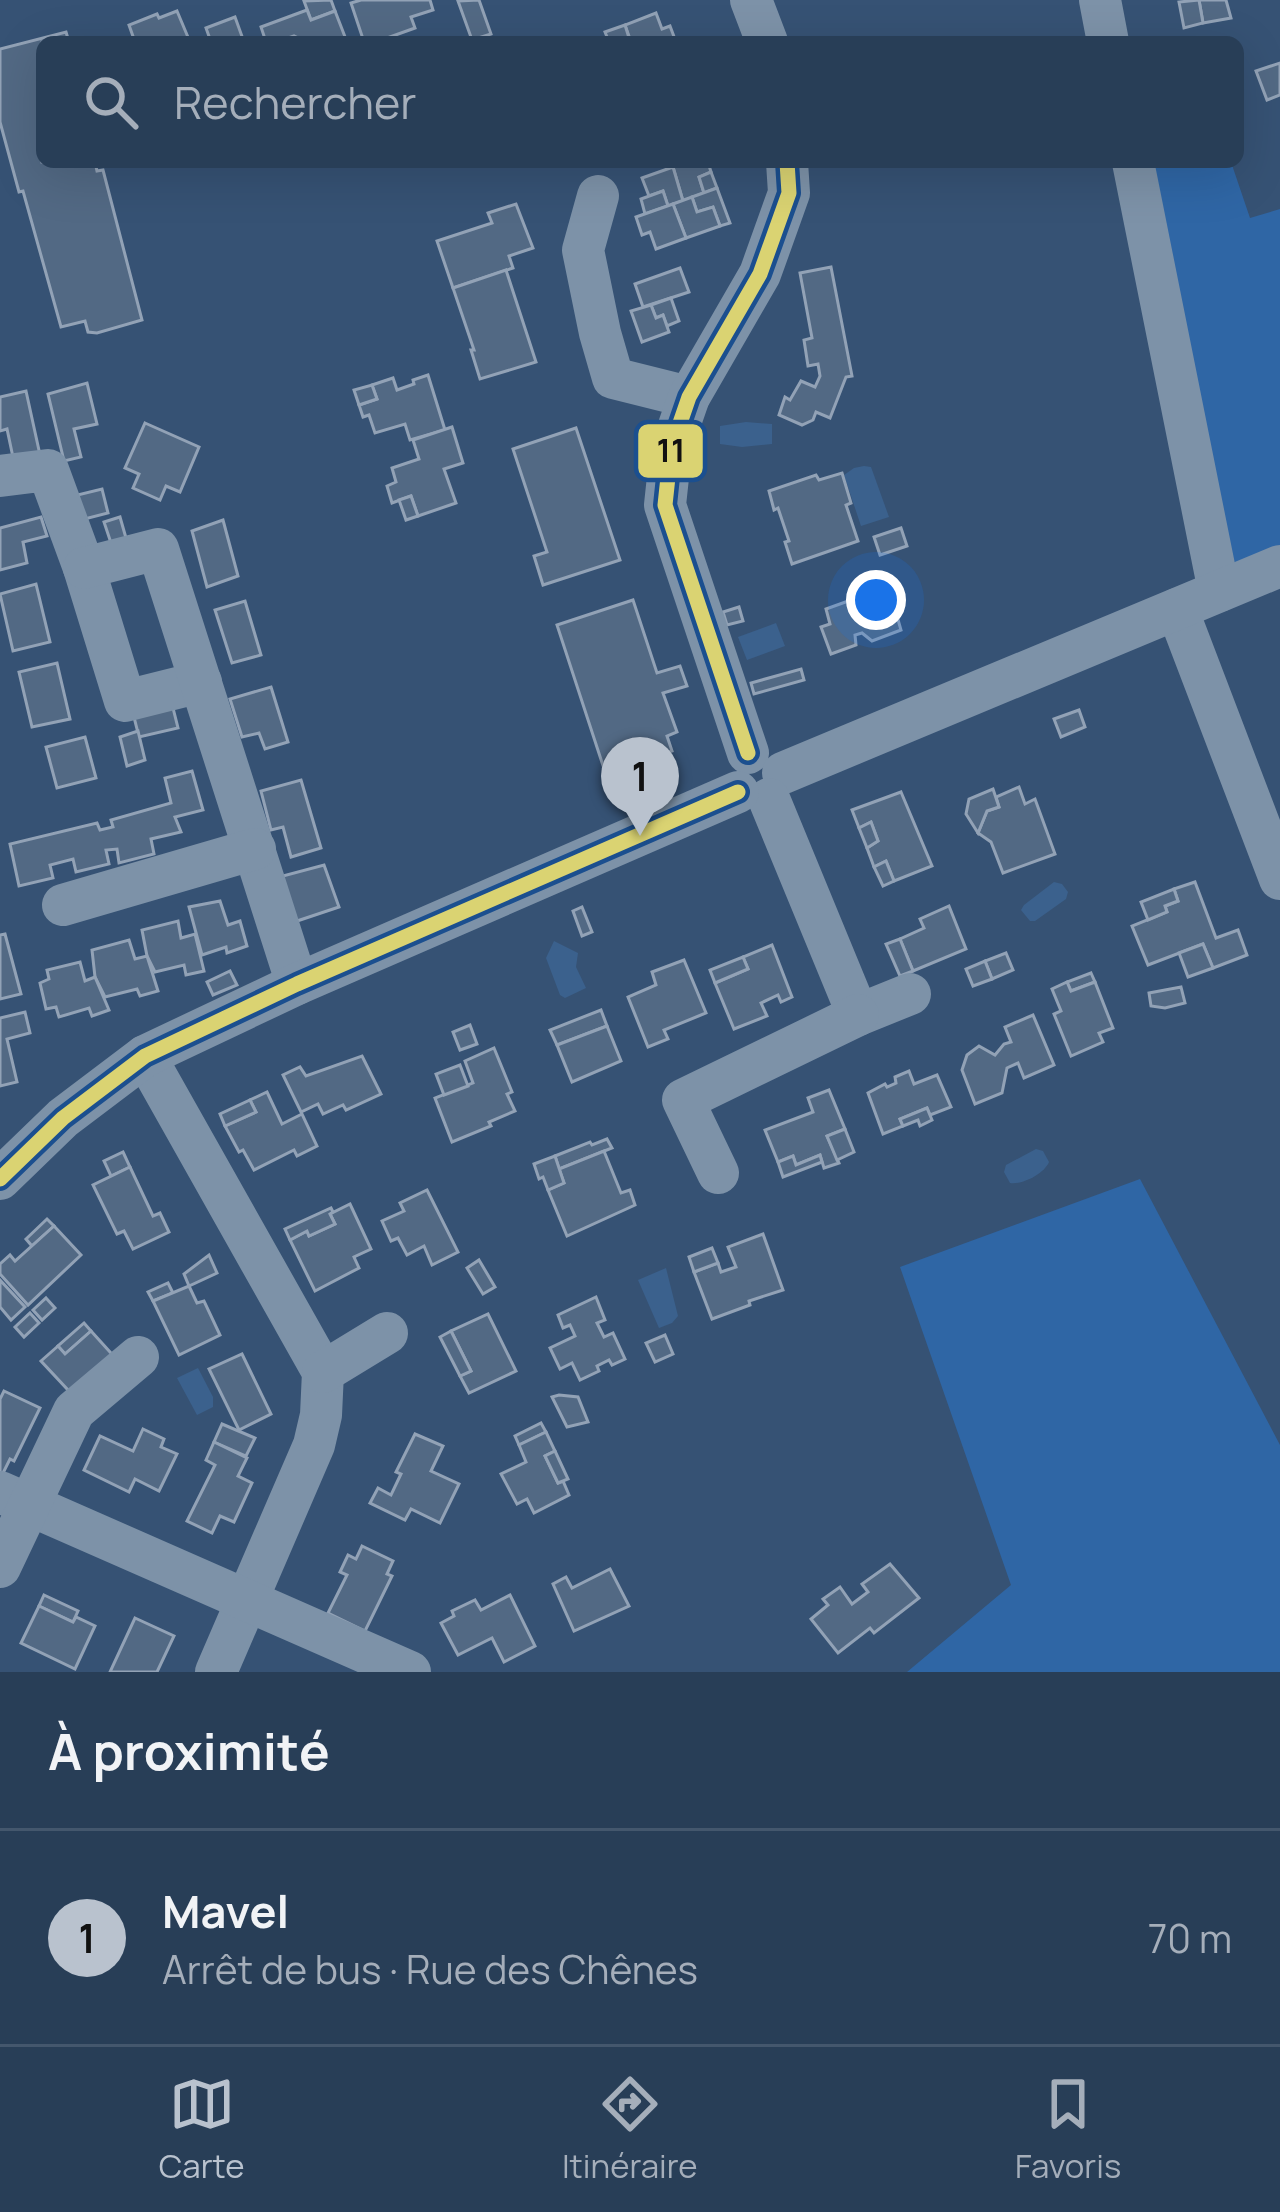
<!DOCTYPE html>
<html lang="fr">
<head>
<meta charset="utf-8">
<style>
	:root { --surface:#283e57; --page:#30455d; --text:#f1f3f6; --muted:#a5aeba; --line:#44576d; --accent:#b9c2ce }
	body { margin:0; font-family:Manrope,sans-serif; background:var(--page); color:var(--text) }
	.you { position:absolute; left:876px; top:600px; width:42px; height:42px; margin:-30px; border:9px solid #fff; border-radius:50%; background:#1a73e8; box-shadow:0 0 0 18px #1a73e833 }
	.badge { display:grid; place-items:center; width:78px; height:78px; border-radius:50%; background:var(--accent); color:#111; font-size:39px; font-weight:700 }
	.pin { position:absolute; translate:-50% -99px; filter:drop-shadow(0 3px 6px #0008) }
	.pin::after { content:''; position:absolute; top:63px; width:42px; height:36px; background:inherit; clip-path:polygon(0 0,100% 0,50% 100%) }
	.list { margin:0; padding:0; list-style:none }
	h2 { display:flex; justify-content:space-between; align-items:center; height:156px; margin:0; padding:0 48px; font-size:51px }
	h2 small { font-size:39px; font-weight:400; color:var(--muted) }
	.list li { display:grid; grid-template-columns:78px 1fr auto; gap:36px; align-items:center; box-sizing:border-box; height:216px; padding:0 48px; border-top:3px solid var(--line) }
	.list b { display:block; font-size:45px; white-space:nowrap }
	.list p { margin:0; font-size:39px; white-space:nowrap; color:var(--muted) }
	.list em { font-size:39px; font-style:normal; color:var(--muted) }
	.icon { flex:none; width:66px; height:66px; fill:none; stroke:currentColor; stroke-width:2; stroke-linecap:round; stroke-linejoin:round }
	.map { position:relative; flex:none; width:1280px; height:1672px; overflow:hidden }
	.search { position:absolute; background:var(--surface); box-shadow:0 12px 48px #0002; left:36px; right:36px; top:36px; height:132px; display:flex; align-items:center; gap:30px; box-sizing:border-box; padding:0 42px; border-radius:18px; color:var(--muted); font-size:45px }
	.sheet { height:372px; background:var(--surface) }
	nav { display:flex; justify-content:space-around; align-items:center; box-sizing:border-box; height:168px; border-top:3px solid var(--line); background:var(--surface); font-size:33px; color:var(--muted) }
	nav a { display:grid; justify-items:center; gap:6px }
	nav .on { color:var(--accent) }
	.map>svg:first-child { display:block }
	.green { fill:#2f66a5 }
	.water { fill:#3b618d }
	.building { fill:#526984; stroke:#92a2b6; stroke-width:3 }
	.lines { fill:none; stroke-linecap:round; stroke-linejoin:round }
	.minor { stroke:#7d92a8; stroke-width:42 }
	.bus-1-casing { stroke:#1b4f8f; stroke-width:24 }
	.bus-1 { stroke:#dad372; stroke-width:15 }
	.line-badge { stroke:#1b4f8f; stroke-width:4.5 }
	.pale-badge-label { font-size:33px; text-anchor:middle; font-weight:bold; fill:#111 }
</style>
</head>
<body>
<div class="map">
<svg width="1280" height="1672" viewBox="0 0 1280 1672">
	<rect width="100%" height="100%" fill="#365274"/>
	<g class="green">
		<polygon points="1146,162 1231,162 1250,218 1280,209 1280,551 1254,571 1232,561"/>
		<polygon points="1140,1179 1280,1445 1280,1672 907,1672 1011,1585 900,1267"/>
	</g>
	<g class="water">
		<polygon points="746,422 772,424 772,444 742,447 720,444 720,426"/>
		<polygon points="864,466 871,467 889,517 861,526 844,475 854,468"/>
		<polygon points="776,623 785,646 747,660 738,637"/>
		<polygon points="1054,882 1062,884 1068,892 1066,899 1035,921 1030,921 1021,910 1024,905"/>
		<polygon points="554,941 578,953 576,967 586,988 565,998 560,995 546,958"/>
		<path d="M1036,1149L1043,1151L1049,1162C1044,1174 1022,1185 1010,1183L1004,1172L1006,1165Z"/>
		<polygon points="666,1268 678,1316 672,1323 659,1328 638,1280"/>
		<polygon points="198,1368 213,1397 213,1407 197,1415 177,1378"/>
	</g>
	<g class="building">
		<polygon points="331,0 335,11 311,20 304,1"/>
		<polygon points="361,0 430,0 433,10 411,17 415,28 376,42 364,42 351,3"/>
		<polygon points="479,0 491,34 472,40 458,1"/>
		<polygon points="1199,0 1226,0 1231,18 1203,23"/>
		<polygon points="1199,0 1203,23 1184,28 1179,2"/>
		<polygon points="307,10 311,20 335,11 347,42 306,42 294,36 277,42 266,42 261,27"/>
		<polygon points="177,11 190,42 135,42 129,25 157,14 159,18"/>
		<polygon points="656,13 662,29 670,26 676,42 631,42 625,25"/>
		<polygon points="235,17 244,42 211,42 206,28"/>
		<polygon points="625,25 630,41 609,42 605,32"/>
		<polygon points="66,32 69,42 42,42 42,162 95,162 97,171 103,170 142,320 97,333 88,332 85,321 61,327 23,191 19,192 0,122 0,49"/>
		<polygon points="1280,63 1280,95 1267,100 1256,71"/>
		<polygon points="688,162 708,162 711,172 699,177 704,193 683,201 673,167"/>
		<polygon points="673,167 683,201 668,206 663,191 649,196 642,178"/>
		<polygon points="711,172 717,188 704,193 699,177"/>
		<polygon points="717,188 730,223 720,226 713,207 697,212 692,197"/>
		<polygon points="663,191 668,206 645,214 641,199"/>
		<polygon points="692,197 697,212 713,207 720,226 686,238 673,204"/>
		<polygon points="516,204 533,248 509,256 513,268 453,288 437,241 492,223 488,213"/>
		<polygon points="673,204 686,238 656,249 650,232 642,235 636,217"/>
		<polygon points="831,267 852,376 846,377 830,418 816,412 813,420 802,425 779,415 785,397 790,400 801,381 815,387 820,376 818,364 808,366 804,340 812,338 800,273"/>
		<polygon points="680,268 689,292 643,307 635,284"/>
		<polygon points="506,270 536,362 480,379 471,350 474,350 453,288"/>
		<polygon points="671,298 679,321 667,326 663,315 656,318 651,305"/>
		<polygon points="651,305 656,318 663,315 669,332 642,342 631,311"/>
		<polygon points="428,375 445,430 410,440 405,424 375,433 369,415 363,417 359,405 377,399 372,385 393,378 397,390 414,384 413,380"/>
		<polygon points="87,383 97,424 74,429 81,457 64,461 48,394"/>
		<polygon points="372,385 377,399 359,405 354,390"/>
		<polygon points="26,391 40,455 14,462 7,429 0,431 0,397"/>
		<polygon points="145,423 199,447 180,492 166,486 160,500 133,488 139,474 125,468"/>
		<polygon points="452,427 463,463 444,469 456,503 418,516 411,496 392,503 387,486 396,482 392,468 419,459 413,440"/>
		<polygon points="576,428 620,560 543,585 534,556 547,552 513,449"/>
		<polygon points="842,473 851,503 846,505 858,541 792,564 785,542 789,541 778,508 774,510 769,491 816,475 819,480"/>
		<polygon points="102,489 108,513 73,522 65,498"/>
		<polygon points="411,496 418,516 406,520 399,500"/>
		<polygon points="41,517 47,536 23,542 27,563 0,570 0,528"/>
		<polygon points="120,517 128,545 113,549 104,522"/>
		<polygon points="223,520 238,576 207,587 192,531"/>
		<polygon points="901,528 907,546 880,555 874,537"/>
		<polygon points="36,584 50,642 13,651 0,594"/>
		<polygon points="876,591 881,606 893,602 901,630 872,641 862,633 855,635 856,645 831,654 821,627 830,624 826,609"/>
		<polygon points="633,600 657,673 680,666 687,686 663,693 677,732 667,736 672,751 662,754 666,768 610,787 557,625"/>
		<polygon points="245,601 261,655 232,663 215,610"/>
		<polygon points="739,607 743,621 727,625 723,612"/>
		<polygon points="57,663 70,719 32,727 19,672"/>
		<polygon points="801,669 804,680 754,694 751,683"/>
		<polygon points="271,687 288,742 265,749 259,733 242,737 230,699"/>
		<polygon points="171,700 178,728 139,737 132,709"/>
		<polygon points="1079,710 1085,727 1061,737 1054,719"/>
		<polygon points="138,731 145,760 127,766 120,737"/>
		<polygon points="85,737 96,778 57,788 46,747"/>
		<polygon points="192,771 203,810 175,817 181,832 151,839 154,854 119,863 117,849 106,850 109,864 76,872 73,859 50,865 53,878 19,886 10,844 97,823 100,830 113,827 111,820 171,803 165,778"/>
		<polygon points="301,780 321,848 291,857 283,827 271,830 261,791"/>
		<polygon points="1019,787 1025,804 1035,799 1055,854 1003,873 991,842 978,833 987,811 999,807 996,797"/>
		<polygon points="993,789 999,807 987,811 978,833 966,814 969,799"/>
		<polygon points="901,792 932,866 894,881 886,861 874,867 867,848 878,841 871,822 859,828 852,810"/>
		<polygon points="871,822 878,841 867,848 859,828"/>
		<polygon points="886,861 894,881 883,886 874,867"/>
		<polygon points="324,865 339,907 294,922 279,877"/>
		<polygon points="1195,882 1216,938 1238,930 1247,955 1213,968 1203,944 1148,965 1132,926 1167,912 1165,906 1178,901 1174,889"/>
		<polygon points="1174,889 1178,901 1165,906 1167,912 1148,920 1141,902"/>
		<polygon points="220,901 228,925 240,921 247,946 227,953 226,947 202,955 189,907"/>
		<polygon points="949,906 966,949 913,971 900,939 924,928 920,919"/>
		<polygon points="582,907 592,932 582,936 573,911"/>
		<polygon points="178,921 181,938 195,934 204,971 186,975 184,965 155,972 147,956 142,930"/>
		<polygon points="5,934 21,994 0,999 0,935"/>
		<polygon points="900,939 913,971 900,976 886,944"/>
		<polygon points="129,940 135,959 147,956 158,991 140,996 137,989 105,997 95,977 92,950"/>
		<polygon points="1203,944 1213,968 1188,977 1179,953"/>
		<polygon points="772,945 792,997 781,1002 778,995 761,1003 767,1016 734,1029 715,983 748,969 743,957"/>
		<polygon points="1006,953 1013,970 992,979 985,961"/>
		<polygon points="743,957 748,969 715,983 710,970"/>
		<polygon points="684,960 706,1013 664,1030 668,1039 648,1047 628,997 656,985 652,972"/>
		<polygon points="985,961 992,979 973,986 966,969"/>
		<polygon points="80,962 85,981 95,977 109,1010 92,1016 89,1008 59,1017 56,1007 46,1009 40,983 49,979 47,970"/>
		<polygon points="230,971 237,985 213,995 207,982"/>
		<polygon points="1091,973 1095,982 1071,991 1067,982"/>
		<polygon points="1067,982 1071,991 1095,982 1113,1028 1099,1033 1103,1042 1071,1056 1054,1014 1061,1011 1052,989"/>
		<polygon points="1181,987 1185,1003 1165,1008 1151,1006 1149,993"/>
		<polygon points="601,1010 607,1026 557,1045 550,1030"/>
		<polygon points="25,1012 30,1033 7,1039 17,1082 0,1086 0,1018"/>
		<polygon points="1033,1015 1054,1065 1024,1078 1018,1063 1007,1068 1002,1093 975,1104 962,1070 967,1055 979,1046 995,1055 1004,1044 1011,1042 1005,1027"/>
		<polygon points="470,1025 477,1044 460,1050 453,1032"/>
		<polygon points="607,1026 621,1061 572,1082 557,1045"/>
		<polygon points="494,1048 512,1092 507,1094 515,1111 489,1122 491,1126 452,1142 435,1098 473,1083 465,1061"/>
		<polygon points="362,1056 381,1094 346,1110 343,1105 323,1114 318,1104 301,1112 283,1075 300,1067 306,1076"/>
		<polygon points="460,1065 468,1086 444,1095 436,1074"/>
		<polygon points="909,1071 914,1084 937,1075 951,1107 930,1115 927,1108 900,1119 903,1126 883,1134 868,1093 885,1084 887,1087 896,1083 895,1077"/>
		<polygon points="829,1090 845,1129 827,1136 839,1163 824,1168 820,1155 796,1165 793,1156 778,1162 765,1130 813,1112 808,1098"/>
		<polygon points="267,1092 282,1124 302,1114 317,1146 297,1156 294,1150 254,1170 243,1150 239,1152 225,1126 256,1112 250,1100"/>
		<polygon points="250,1100 256,1112 225,1126 220,1114"/>
		<polygon points="927,1108 932,1120 920,1126 918,1120 903,1126 900,1119"/>
		<polygon points="845,1129 854,1152 837,1160 827,1136"/>
		<polygon points="607,1139 612,1148 559,1169 555,1156 590,1142 592,1145"/>
		<polygon points="604,1151 621,1193 630,1190 635,1205 567,1236 548,1190 564,1183 559,1169"/>
		<polygon points="123,1152 130,1167 111,1176 104,1161"/>
		<polygon points="820,1155 822,1162 783,1177 778,1162 793,1156 796,1165"/>
		<polygon points="555,1156 564,1183 548,1190 543,1177 539,1179 534,1164"/>
		<polygon points="130,1167 153,1216 160,1213 169,1232 133,1249 124,1231 117,1234 93,1185"/>
		<polygon points="427,1190 458,1252 432,1265 424,1246 407,1255 398,1238 391,1241 382,1221 404,1211 400,1203"/>
		<polygon points="350,1204 371,1249 354,1257 359,1268 315,1291 290,1240 307,1231 309,1236 335,1224 330,1214"/>
		<polygon points="331,1208 333,1212 330,1214 335,1224 309,1236 307,1231 290,1240 285,1229"/>
		<polygon points="47,1219 54,1226 32,1246 26,1239"/>
		<polygon points="54,1226 81,1255 28,1305 0,1274 0,1264 10,1255 15,1261"/>
		<polygon points="763,1234 783,1290 749,1301 750,1305 712,1319 694,1272 718,1263 721,1272 736,1267 728,1247"/>
		<polygon points="712,1248 718,1263 694,1272 689,1257"/>
		<polygon points="209,1255 217,1273 189,1286 184,1274"/>
		<polygon points="479,1260 495,1287 483,1294 467,1268"/>
		<polygon points="0,1280 25,1307 11,1320 0,1307"/>
		<polygon points="168,1283 173,1293 153,1301 148,1292"/>
		<polygon points="189,1286 197,1303 204,1301 220,1335 179,1355 153,1301"/>
		<polygon points="596,1297 605,1320 597,1323 604,1337 613,1333 625,1359 612,1365 609,1360 597,1366 599,1371 580,1380 572,1363 560,1369 550,1348 575,1336 570,1325 563,1328 558,1315"/>
		<polygon points="46,1298 55,1308 42,1320 33,1310"/>
		<polygon points="30,1313 39,1323 24,1337 15,1327"/>
		<polygon points="488,1314 516,1371 469,1393 460,1376 471,1371 451,1331"/>
		<polygon points="84,1323 91,1331 65,1354 58,1346"/>
		<polygon points="91,1331 119,1362 69,1391 41,1361 58,1346 65,1354"/>
		<polygon points="451,1331 471,1371 460,1376 440,1337"/>
		<polygon points="665,1335 673,1354 655,1362 646,1343"/>
		<polygon points="242,1354 271,1414 239,1430 209,1369"/>
		<polygon points="4,1391 40,1408 14,1461 10,1459 0,1479 0,1399"/>
		<polygon points="559,1395 578,1397 588,1422 567,1427 552,1397"/>
		<polygon points="541,1423 546,1432 519,1445 515,1436"/>
		<polygon points="222,1424 255,1438 246,1456 214,1442"/>
		<polygon points="143,1429 164,1439 161,1447 177,1454 159,1491 135,1479 129,1492 84,1470 100,1436 133,1451"/>
		<polygon points="546,1432 555,1451 545,1456 558,1483 563,1481 569,1495 534,1513 527,1499 517,1504 501,1474 526,1462 519,1445"/>
		<polygon points="415,1434 443,1446 431,1471 459,1484 440,1523 411,1509 405,1520 370,1503 378,1488 391,1495 401,1474 396,1472"/>
		<polygon points="214,1442 247,1458 238,1476 252,1483 234,1522 220,1516 212,1533 187,1521 215,1465 206,1460"/>
		<polygon points="555,1451 568,1479 558,1483 545,1456"/>
		<polygon points="362,1546 393,1561 387,1574 392,1576 365,1631 328,1613 347,1575 340,1572 348,1555 356,1559"/>
		<polygon points="890,1564 919,1598 874,1633 870,1628 838,1653 811,1619 828,1605 823,1599 840,1587 852,1604 868,1592 862,1584"/>
		<polygon points="610,1569 629,1606 574,1631 553,1584 566,1577 572,1588"/>
		<polygon points="44,1595 78,1611 73,1622 39,1606"/>
		<polygon points="510,1595 535,1646 504,1662 492,1638 458,1655 441,1623 454,1616 452,1611 475,1600 481,1610"/>
		<polygon points="39,1606 73,1622 76,1617 95,1626 75,1669 21,1643"/>
		<polygon points="135,1618 174,1636 157,1672 110,1672"/>
	</g>
	<g class="lines">
		<g class="minor">
			<polyline points="751,0 767,42"/>
			<polyline points="1100,0 1108,42"/>
			<polyline points="1133,162 1219,591"/>
			<polyline points="598,196 583,250 600,333 613,378 689,397"/>
			<polyline points="0,476 48,470 84,568 125,701 201,682"/>
			<polyline points="84,568 158,549 297,984"/>
			<polyline points="1177,609 1280,879"/>
			<polyline points="748,753 665,505 671,449 689,397 760,274 789,193 787,162"/>
			<polyline points="783,773 1280,566"/>
			<polyline points="769,799 858,1015 910,994"/>
			<polyline points="63,905 255,849"/>
			<polyline points="145,1056 323,1372 321,1415 314,1445 216,1672"/>
			<polyline points="718,1173 683,1100 858,1015"/>
			<polyline points="0,1179 63,1118 145,1056 297,984 738,792"/>
			<polyline points="323,1372 387,1333"/>
			<polyline points="0,1492 410,1672"/>
			<polyline points="0,1567 74,1411 138,1357"/>
		</g>
		<g class="bus-1-casing">
			<g id="bus-1">
				<polyline points="748,753 665,505 671,449 689,397 760,274 789,193 787,162"/>
				<polyline points="0,1179 63,1118 145,1056 297,984 738,792"/>
			</g>
		</g>
		<use href="#bus-1" class="bus-1"/>
	</g>
	<rect class="line-badge" x="636" y="422" width="69" height="58" rx="12" fill="#dad372"/>
	<g class="pale-badge-label">
		<text x="671" y="462">11</text>
	</g>
</svg>
<div class="you"></div>
<div class="pin badge" style="left:640px;top:836px">1</div>
<div class="search"><svg class="icon" aria-label="search" viewBox="0 0 24 24"><circle cx="10" cy="10" r="6"/><path d="M15 15l6 6"/></svg>Rechercher</div>
</div>
<section class="sheet">
<h2>À proximité<small></small></h2>
<ul class="list">
<li><span class="badge">1</span><div><b>Mavel</b><p>Arrêt de bus · Rue des Chênes</p></div><em>70 m</em></li>
</ul>
</section>
<nav>
<a class="on"><svg class="icon" aria-label="map" viewBox="0 0 24 24"><path d="M3 6l6-2 6 2 6-2v14l-6 2-6-2-6 2zM9 4v14M15 6v14"/></svg>Carte</a>
<a><svg class="icon" aria-label="directions" viewBox="0 0 24 24"><path d="M12 3l9 9-9 9-9-9zM9 14v-3h6M13 9l2 2-2 2"/></svg>Itinéraire</a>
<a><svg class="icon" aria-label="saved" viewBox="0 0 24 24"><path d="M7 4h10v16l-5-4-5 4z"/></svg>Favoris</a>
</nav>
</body>
</html>
